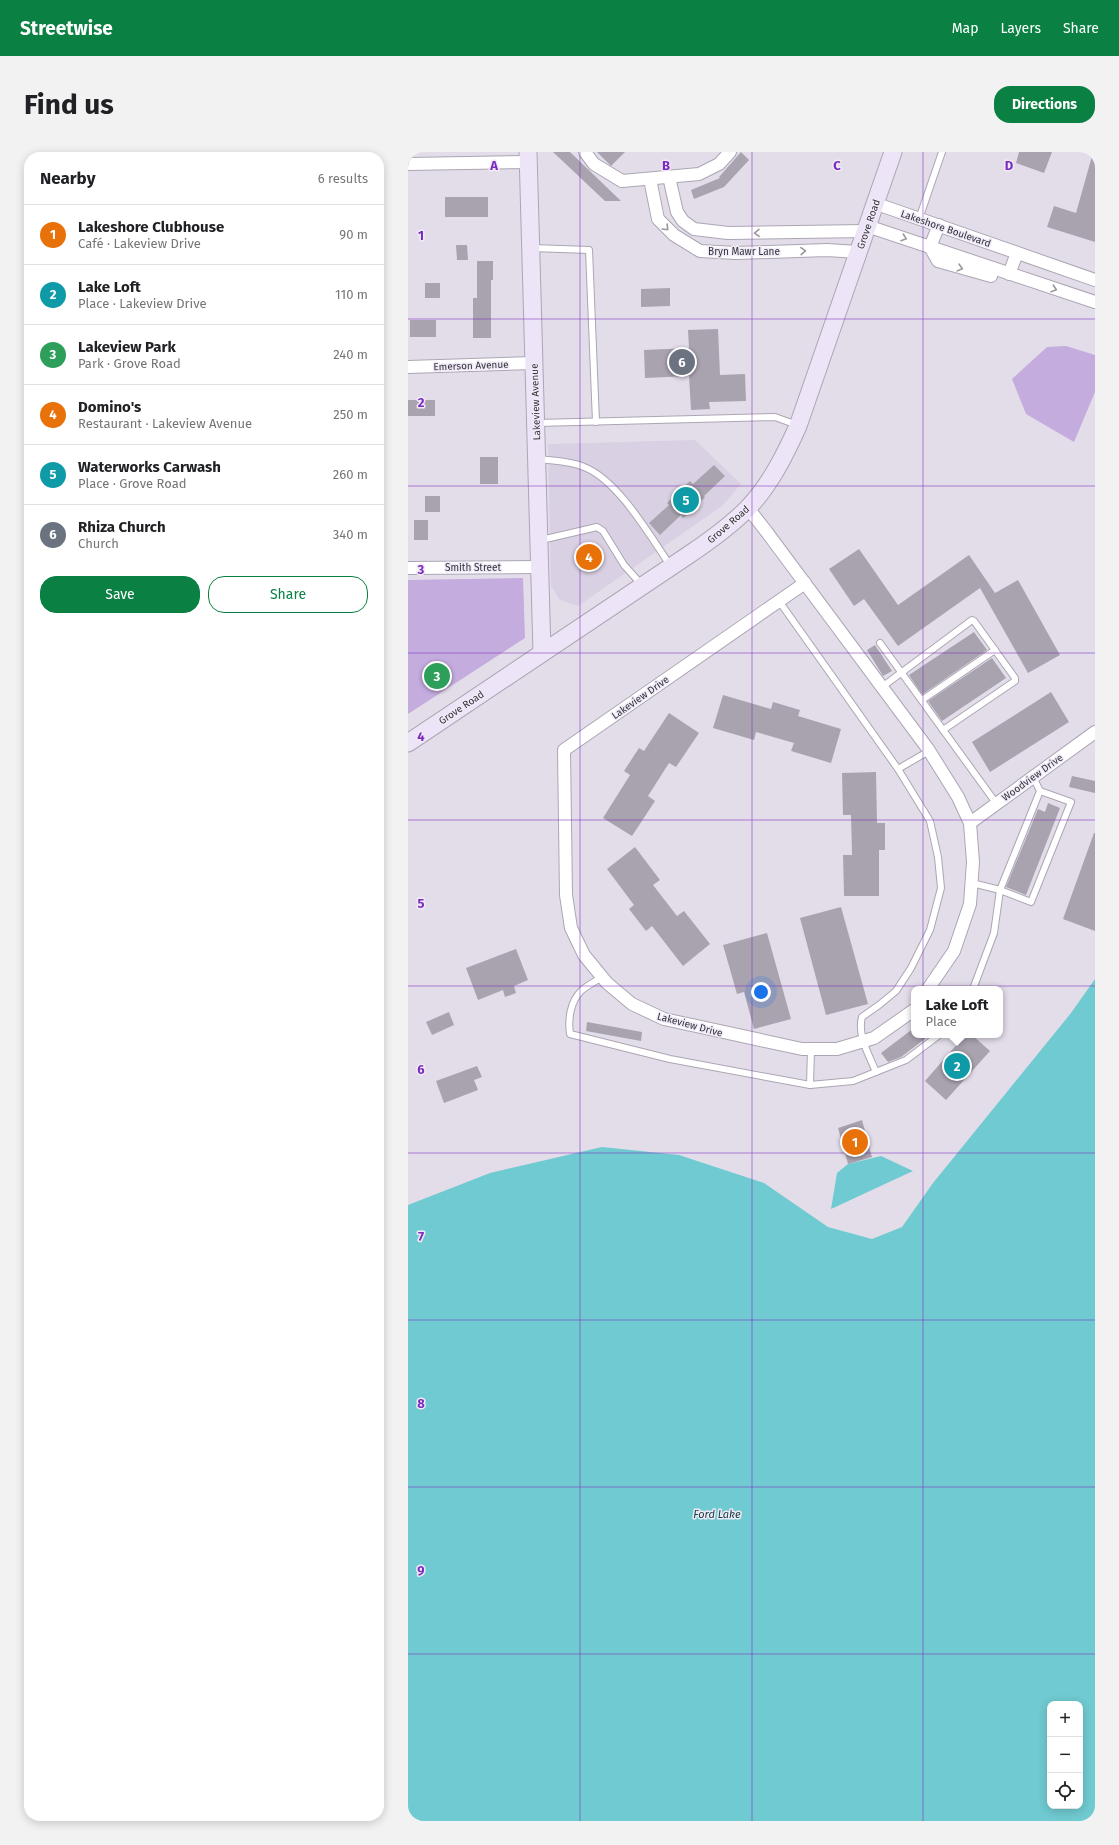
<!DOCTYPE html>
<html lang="en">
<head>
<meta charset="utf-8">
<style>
	:root { --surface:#fff; --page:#f2f2f2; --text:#202124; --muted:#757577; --line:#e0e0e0; --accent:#0b8043 }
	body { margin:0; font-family:"Fira Sans",sans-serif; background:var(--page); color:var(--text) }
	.controls { position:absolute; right:12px; bottom:12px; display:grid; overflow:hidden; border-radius:8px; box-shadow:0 2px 10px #0003 }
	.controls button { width:36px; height:36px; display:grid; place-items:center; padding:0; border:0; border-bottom:1px solid var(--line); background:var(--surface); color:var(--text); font:20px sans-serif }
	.you { position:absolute; left:353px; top:840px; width:14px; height:14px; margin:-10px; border:3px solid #fff; border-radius:50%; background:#1a73e8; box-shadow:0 0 0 6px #1a73e833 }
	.badge { display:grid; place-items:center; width:26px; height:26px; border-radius:50%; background:var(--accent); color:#fff; font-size:13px; font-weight:700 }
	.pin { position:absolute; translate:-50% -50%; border:2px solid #fff; box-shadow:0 1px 4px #0006 }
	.popup { position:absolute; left:503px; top:834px; width:92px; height:52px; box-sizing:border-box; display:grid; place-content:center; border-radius:8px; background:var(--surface); filter:drop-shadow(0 1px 3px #0005); font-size:13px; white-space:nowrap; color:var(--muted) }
	.popup b { font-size:15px; color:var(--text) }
	.popup::after { content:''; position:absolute; left:50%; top:100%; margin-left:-8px; border:8px solid transparent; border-top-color:var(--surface) }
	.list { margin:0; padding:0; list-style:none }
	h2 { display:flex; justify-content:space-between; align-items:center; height:52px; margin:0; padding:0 16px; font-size:17px }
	h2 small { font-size:13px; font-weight:400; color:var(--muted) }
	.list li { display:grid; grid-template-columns:26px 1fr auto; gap:12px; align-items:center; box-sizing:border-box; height:60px; padding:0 16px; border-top:1px solid var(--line) }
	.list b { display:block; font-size:15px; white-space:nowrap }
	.list p { margin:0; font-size:13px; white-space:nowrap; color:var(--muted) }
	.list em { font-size:13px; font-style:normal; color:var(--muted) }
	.actions { display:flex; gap:8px; padding:12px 16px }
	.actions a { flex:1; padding:9px 0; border:1px solid var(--accent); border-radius:16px; text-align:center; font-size:14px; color:var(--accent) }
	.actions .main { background:var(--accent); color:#fff }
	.icon { flex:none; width:22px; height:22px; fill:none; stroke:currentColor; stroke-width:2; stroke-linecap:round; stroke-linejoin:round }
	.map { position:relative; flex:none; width:687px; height:1669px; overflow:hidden; border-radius:16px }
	header { display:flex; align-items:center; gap:24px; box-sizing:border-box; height:56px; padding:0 20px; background:var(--accent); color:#fff }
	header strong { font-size:19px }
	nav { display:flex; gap:22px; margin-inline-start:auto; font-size:14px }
	.intro { display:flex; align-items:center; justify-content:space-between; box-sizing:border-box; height:96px; padding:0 24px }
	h1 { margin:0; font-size:28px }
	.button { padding:10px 18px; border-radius:16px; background:var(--accent); color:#fff; font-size:14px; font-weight:700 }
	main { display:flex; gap:24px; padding:0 24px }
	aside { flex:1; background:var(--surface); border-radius:16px; box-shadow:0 2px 10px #0003 }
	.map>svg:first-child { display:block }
	.built { fill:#d9d0e3 }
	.green { fill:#c4acde }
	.water { fill:#70cad1; fill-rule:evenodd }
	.building { fill:#a9a3b0 }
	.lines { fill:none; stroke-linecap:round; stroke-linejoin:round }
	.lane-casing { stroke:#aca6b3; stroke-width:8 }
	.street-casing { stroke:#aca6b3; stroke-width:14 }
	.secondary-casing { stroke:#aca6b3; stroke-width:19 }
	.lane { stroke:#fff; stroke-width:6 }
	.street { stroke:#fff; stroke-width:12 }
	.secondary { stroke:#eee4f7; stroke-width:17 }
	.oneway { stroke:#9a989b }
	.grid { fill:none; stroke:#7b2cbf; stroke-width:1; stroke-opacity:0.55 }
	.labels { text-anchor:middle; stroke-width:3; stroke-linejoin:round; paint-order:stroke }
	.street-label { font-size:10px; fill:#343237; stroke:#f0eaf8 }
	.water-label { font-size:11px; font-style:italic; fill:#164144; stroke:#f0eaf8 }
	.grid-label { font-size:13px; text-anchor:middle; font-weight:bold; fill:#7b2cbf; stroke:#f0eaf8; stroke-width:3; stroke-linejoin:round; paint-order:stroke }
</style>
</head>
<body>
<header>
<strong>Streetwise</strong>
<nav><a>Map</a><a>Layers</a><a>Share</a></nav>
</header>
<div class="intro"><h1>Find us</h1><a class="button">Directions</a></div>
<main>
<aside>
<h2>Nearby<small>6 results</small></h2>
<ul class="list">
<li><span class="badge" style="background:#e8710a">1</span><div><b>Lakeshore Clubhouse</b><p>Café · Lakeview Drive</p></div><em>90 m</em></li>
<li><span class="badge" style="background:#0f9aa8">2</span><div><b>Lake Loft</b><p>Place · Lakeview Drive</p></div><em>110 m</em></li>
<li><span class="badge" style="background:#2e9e5b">3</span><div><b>Lakeview Park</b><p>Park · Grove Road</p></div><em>240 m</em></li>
<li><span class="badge" style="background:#e8710a">4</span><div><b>Domino's</b><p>Restaurant · Lakeview Avenue</p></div><em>250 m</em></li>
<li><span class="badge" style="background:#0f9aa8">5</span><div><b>Waterworks Carwash</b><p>Place · Grove Road</p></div><em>260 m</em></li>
<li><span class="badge" style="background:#6b7280">6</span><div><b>Rhiza Church</b><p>Church</p></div><em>340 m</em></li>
</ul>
<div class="actions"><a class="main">Save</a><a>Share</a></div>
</aside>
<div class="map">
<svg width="687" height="1669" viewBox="0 0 687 1669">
	<rect width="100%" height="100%" fill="#e3ddea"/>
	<polygon class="built" points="287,288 333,332 314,354 170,454 152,448 143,434 140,292"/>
	<g class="green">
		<polygon points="658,194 687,203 687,240 666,290 618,262 604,227 639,195"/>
		<polygon points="115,426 117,486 0,562 0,428"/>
	</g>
	<g class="water">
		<path d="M687,827V1669H0V1053L82,1021L194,995L271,1003L356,1031L420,1075L464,1087L494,1075L525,1031L663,861ZM642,1552H672V1654H642Z"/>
		<polygon points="473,1004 505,1019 423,1057 429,1021 440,1012"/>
	</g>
	<g class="building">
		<polygon points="145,0 162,0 213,49 197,49"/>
		<polygon points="189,0 217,0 203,14"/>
		<polygon points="333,0 341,8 316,35 286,47 283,38 312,26 311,25"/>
		<polygon points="611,0 644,0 636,21 608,11"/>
		<polygon points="684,4 687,5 687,90 639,75 646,54 668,61"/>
		<rect x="37" y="45" width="43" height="20"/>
		<polygon points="48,93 59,93 60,108 49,108"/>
		<polygon points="69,109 85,109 85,128 83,128 83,186 65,186 65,146 69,146"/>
		<rect x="17" y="131" width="15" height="15"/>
		<polygon points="262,136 262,154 233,155 233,137"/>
		<rect x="2" y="168" width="26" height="17"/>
		<polygon points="310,177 312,223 337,222 338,249 301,250 302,257 283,258 281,224 237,226 236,198 281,196 280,178"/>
		<rect x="0" y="248" width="27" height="16"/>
		<rect x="72" y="305" width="18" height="27"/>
		<polygon points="306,313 317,324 296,344 297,345 291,351 292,352 284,360 275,366 273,363 252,383 241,371 261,353 259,351 282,329 285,332"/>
		<rect x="17" y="344" width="15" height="16"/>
		<rect x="6" y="368" width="14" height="20"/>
		<polygon points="184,391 193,404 193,414 188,417 179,415 176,417 167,403"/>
		<polygon points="451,397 490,453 561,403 587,441 610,428 652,503 620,521 572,436 490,494 456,447 446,454 421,417"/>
		<polygon points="566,480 579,498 515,542 513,541 501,523"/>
		<polygon points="467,493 484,519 475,524 459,498"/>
		<polygon points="584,506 598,526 534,569 520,549"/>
		<polygon points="643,540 661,570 582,620 564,590"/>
		<polygon points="315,543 363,557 365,550 392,558 390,564 433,577 423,611 383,599 386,591 348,580 346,588 305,576"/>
		<polygon points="261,561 291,581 268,615 261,611 240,644 247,649 224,684 195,666 222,623 216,619 231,596 236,599"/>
		<polygon points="468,620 469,671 477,671 477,698 471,698 471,744 436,744 435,703 444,703 443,663 435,663 434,621"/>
		<polygon points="664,624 687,629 687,641 661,635"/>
		<polygon points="640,651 652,656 618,743 598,735 630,657 637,660"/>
		<polygon points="686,681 687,681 687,779 655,767"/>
		<polygon points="227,695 252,728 245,733 269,764 276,759 302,792 275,814 244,774 238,779 221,757 226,753 199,717"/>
		<polygon points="433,755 460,852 418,863 392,766"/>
		<polygon points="359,781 383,867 346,877 336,840 329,842 315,793"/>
		<polygon points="108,797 120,828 106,834 108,841 97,845 95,838 70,848 58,816"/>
		<polygon points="41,860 46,873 24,883 18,870"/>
		<polygon points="179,870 234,880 233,889 178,879"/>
		<polygon points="506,876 506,883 522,883 493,905 480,910 473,901"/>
		<polygon points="557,883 564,883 582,899 538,948 517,929"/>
		<polygon points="69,914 74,925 66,928 70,938 36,951 28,929"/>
		<polygon points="454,968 464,1005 440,1012 430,976"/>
	</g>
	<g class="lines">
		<g class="lane-casing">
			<g id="lane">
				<polyline points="511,67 534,0"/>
				<polyline points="124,96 181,98 188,270"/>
				<polyline points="129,271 367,265 389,273"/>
				<path d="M131,307C145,309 163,309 176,315C210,328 242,384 262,413"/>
				<polyline points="133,388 189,375 195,379 216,413 233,432"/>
				<path d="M371,449L490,617L522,669L530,705L533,736L522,778L503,816L488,839L471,853L454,865C449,883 461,903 468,920"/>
				<polyline points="472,491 588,651"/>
				<polyline points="474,535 564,468 566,469 607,526 607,529 535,578"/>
				<polyline points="514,548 587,498"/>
				<polyline points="490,617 521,599"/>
				<polyline points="564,731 592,738 632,639 625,625"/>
				<path d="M194,825C188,829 178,834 173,839C162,850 160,868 162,882L262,907L402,933L445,929L498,908L531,883"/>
				<polyline points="565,837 586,781 592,738 623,750 663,650 632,639"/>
				<polyline points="402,933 403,897"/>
			</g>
		</g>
		<g class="street-casing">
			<g id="street">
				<polyline points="177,0 186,12 214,29 291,22 311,12 322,0"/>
				<polyline points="0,12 121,10"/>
				<polyline points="261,25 269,60 275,69 286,77 320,81 458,79"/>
				<polyline points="242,27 250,67 266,83 292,99 328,101 419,98 450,100"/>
				<polyline points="466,51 687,128"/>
				<polyline points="531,73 522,95 530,109 583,124"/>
				<polyline points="459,74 687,150"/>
				<polyline points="601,122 609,101"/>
				<polyline points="0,215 126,211"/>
				<polyline points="340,356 358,379 520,597 550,645 562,671 565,710 562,752 546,799 520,837"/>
				<polyline points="0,416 131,415"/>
				<polyline points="397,431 156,598 158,743 163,776 176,803 199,831 224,852 256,867 394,897 429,897 466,886 506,858"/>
				<polyline points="562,671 687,580"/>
			</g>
		</g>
		<g class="secondary-casing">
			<g id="secondary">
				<polyline points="120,0 134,500"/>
				<path d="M0,591L279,404C300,390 321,375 339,357C362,333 377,303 390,274L485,0"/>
			</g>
		</g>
		<use href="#lane" class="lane"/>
		<use href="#street" class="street"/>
		<use href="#secondary" class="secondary"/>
	</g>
	<defs><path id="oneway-chevron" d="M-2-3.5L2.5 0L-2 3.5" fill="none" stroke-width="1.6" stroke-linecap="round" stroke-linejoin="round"/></defs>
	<g class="oneway">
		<use href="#oneway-chevron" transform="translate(258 76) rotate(46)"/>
		<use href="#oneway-chevron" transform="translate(349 81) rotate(179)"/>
		<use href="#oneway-chevron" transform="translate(496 86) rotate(19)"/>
		<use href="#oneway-chevron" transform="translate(395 99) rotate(-2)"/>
		<use href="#oneway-chevron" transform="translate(552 116) rotate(15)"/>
		<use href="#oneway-chevron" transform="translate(646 137) rotate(18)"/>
	</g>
	<path class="grid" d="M172,0V1669M344,0V1669M515,0V1669M0,167H687M0,334H687M0,501H687M0,668H687M0,834H687M0,1001H687M0,1168H687M0,1335H687M0,1502H687"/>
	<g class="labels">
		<g class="street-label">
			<text transform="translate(460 72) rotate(-71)" y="4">Grove Road</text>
			<text transform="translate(538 76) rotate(19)" y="4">Lakeshore Boulevard</text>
			<text x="336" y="103">Bryn Mawr Lane</text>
			<text transform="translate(63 213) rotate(-2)" y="4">Emerson Avenue</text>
			<text transform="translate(127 250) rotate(-92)" y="4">Lakeview Avenue</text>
			<text transform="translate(320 372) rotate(-41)" y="4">Grove Road</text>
			<text x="65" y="419">Smith Street</text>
			<text transform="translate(232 545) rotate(-35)" y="4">Lakeview Drive</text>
			<text transform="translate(53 555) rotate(-34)" y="4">Grove Road</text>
			<text transform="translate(624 625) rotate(-36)" y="4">Woodview Drive</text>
			<text transform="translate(282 872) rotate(15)" y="4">Lakeview Drive</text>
		</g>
		<g class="water-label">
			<text x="309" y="1366">Ford Lake</text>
		</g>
	</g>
	<g class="grid-label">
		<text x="86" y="18">A</text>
		<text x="258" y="18">B</text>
		<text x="429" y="18">C</text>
		<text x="601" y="18">D</text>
		<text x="13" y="88">1</text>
		<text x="13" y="255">2</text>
		<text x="13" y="422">3</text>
		<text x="13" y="589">4</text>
		<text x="13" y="756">5</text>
		<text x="13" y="922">6</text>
		<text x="13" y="1089">7</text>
		<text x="13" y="1256">8</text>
		<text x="13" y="1423">9</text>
	</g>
</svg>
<div class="controls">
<button>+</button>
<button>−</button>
<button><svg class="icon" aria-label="locate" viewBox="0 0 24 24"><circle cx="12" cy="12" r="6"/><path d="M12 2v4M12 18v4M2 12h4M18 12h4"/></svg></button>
</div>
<div class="you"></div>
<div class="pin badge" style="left:447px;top:990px;background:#e8710a">1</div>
<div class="pin badge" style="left:549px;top:914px;background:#0f9aa8">2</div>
<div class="popup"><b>Lake Loft</b>Place</div>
<div class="pin badge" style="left:29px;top:524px;background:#2e9e5b">3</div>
<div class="pin badge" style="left:181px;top:405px;background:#e8710a">4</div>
<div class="pin badge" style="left:278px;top:348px;background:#0f9aa8">5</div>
<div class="pin badge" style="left:274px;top:210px;background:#6b7280">6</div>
</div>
</main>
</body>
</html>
